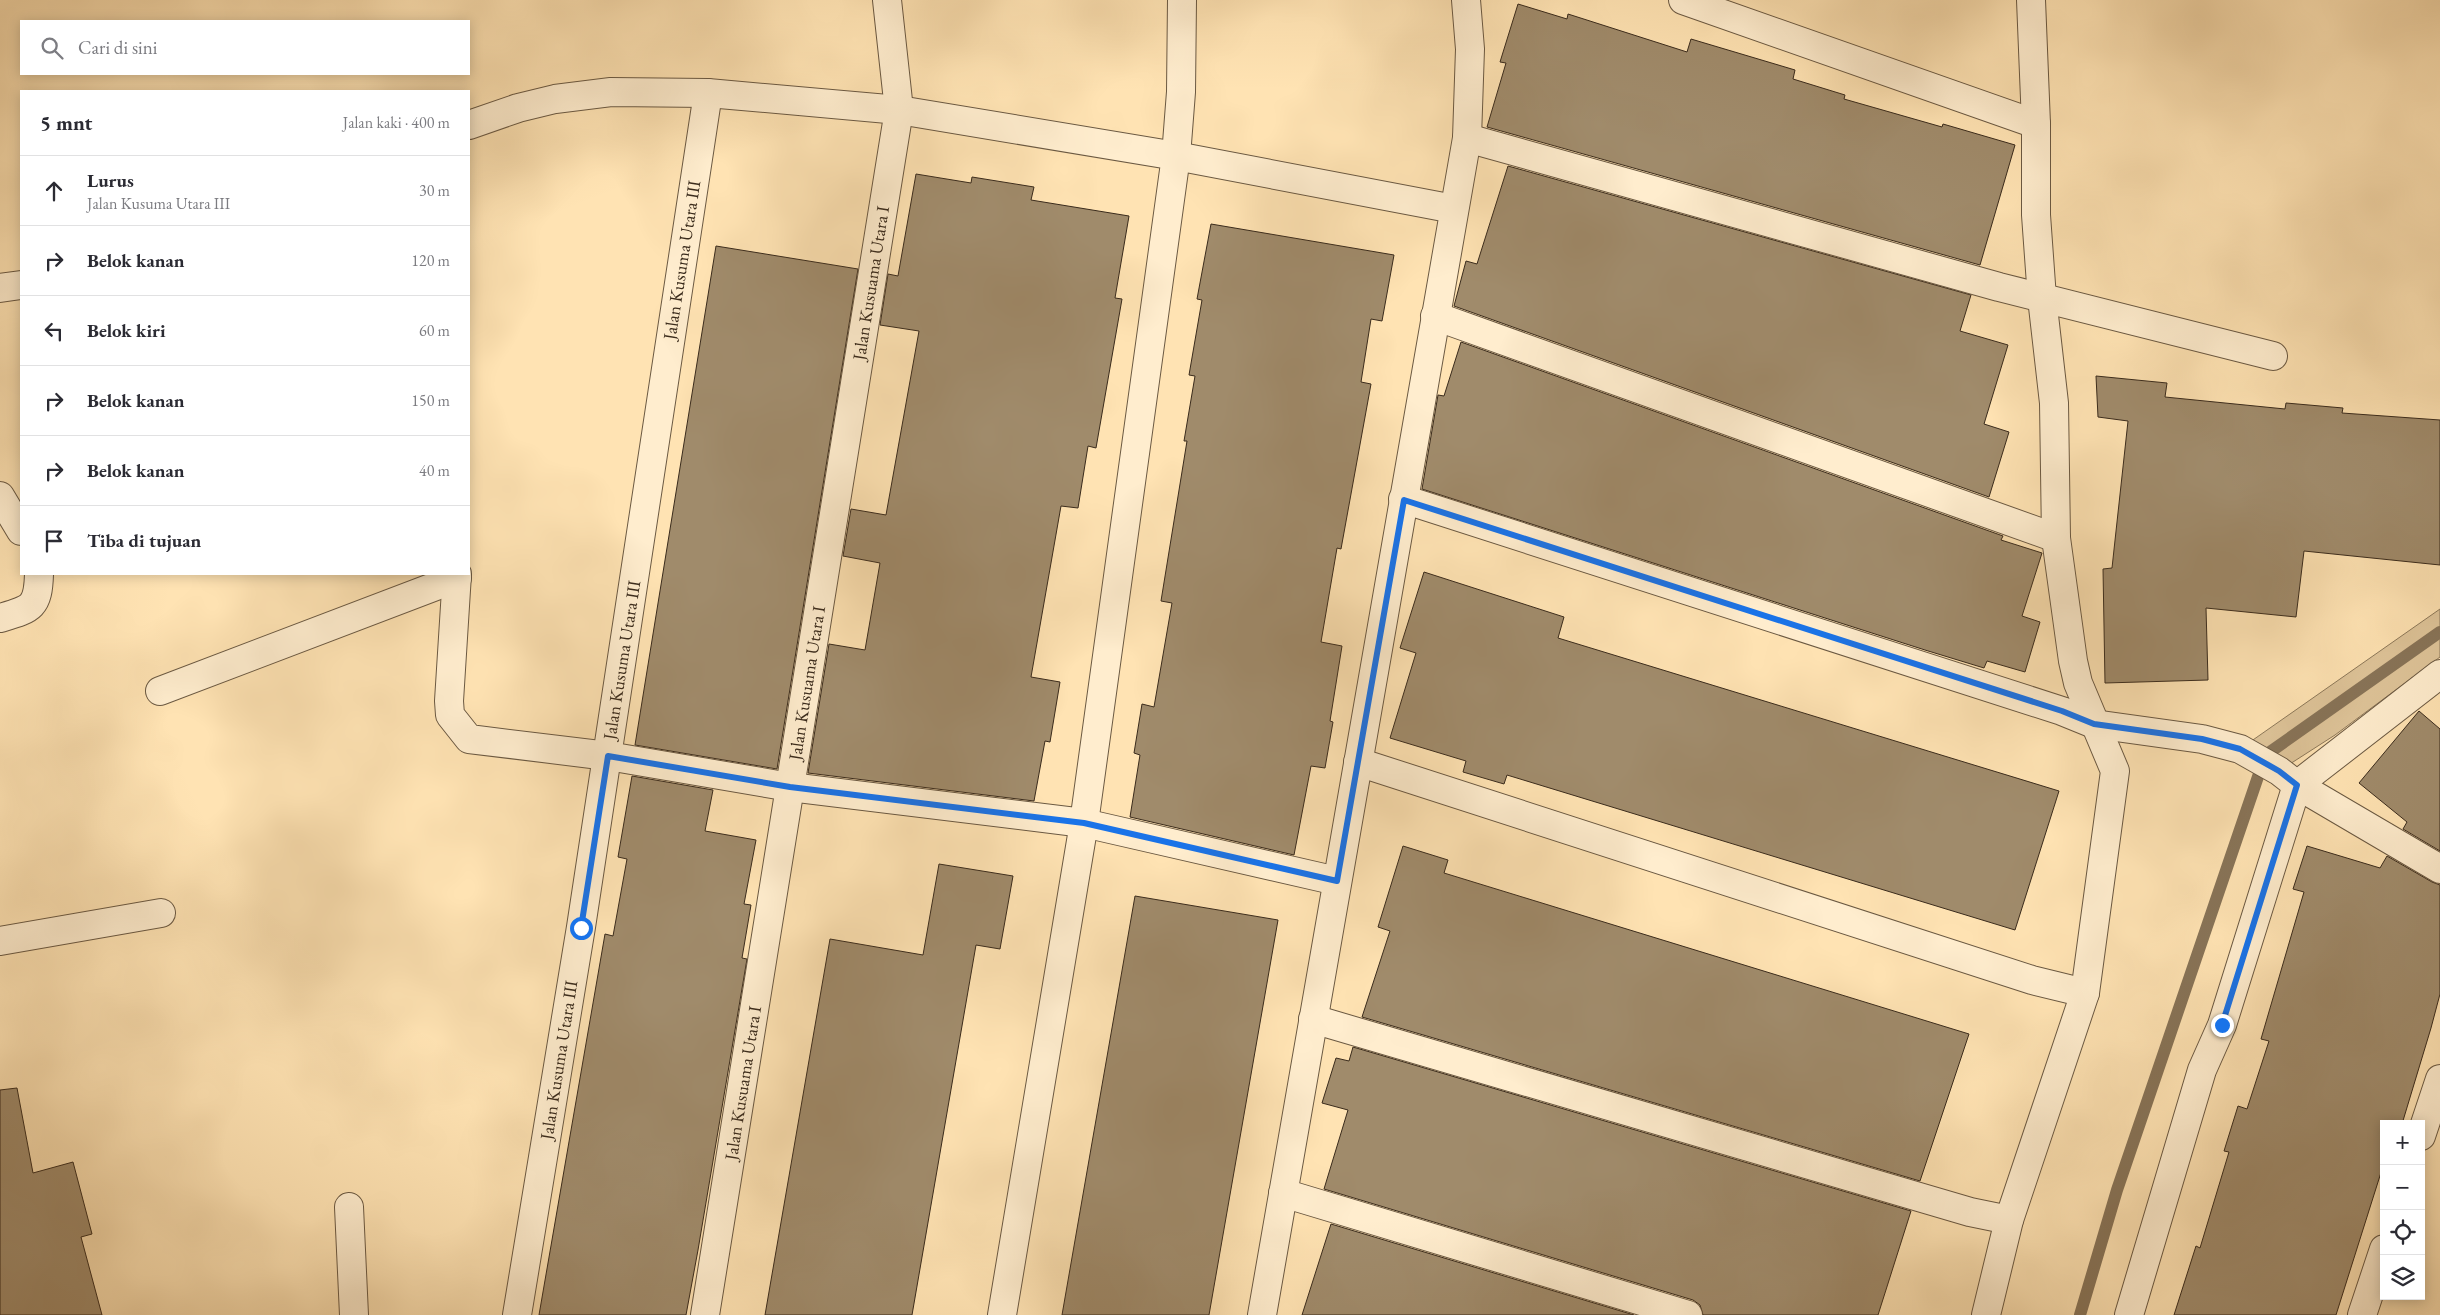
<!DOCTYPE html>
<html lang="id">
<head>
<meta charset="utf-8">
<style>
	:root { --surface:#fff; --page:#f2f2f3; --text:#2b2b33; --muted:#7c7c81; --line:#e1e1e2 }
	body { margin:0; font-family:"EB Garamond",serif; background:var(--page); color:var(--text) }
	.controls { position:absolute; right:15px; bottom:15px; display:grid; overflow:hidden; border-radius:0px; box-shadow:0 2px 12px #0003 }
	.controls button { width:45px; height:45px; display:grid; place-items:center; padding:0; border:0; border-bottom:1px solid var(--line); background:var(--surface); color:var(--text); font:25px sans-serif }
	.stop { position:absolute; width:15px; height:15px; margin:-11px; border:4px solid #1a73e8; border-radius:50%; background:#fff }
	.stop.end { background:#1a73e8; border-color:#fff; box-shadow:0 1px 5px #0008 }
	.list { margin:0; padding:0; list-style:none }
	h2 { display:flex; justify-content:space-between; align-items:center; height:65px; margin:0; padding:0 20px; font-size:21px }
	h2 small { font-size:16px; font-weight:400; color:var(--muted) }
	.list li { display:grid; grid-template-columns:32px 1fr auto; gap:15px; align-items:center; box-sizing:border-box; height:70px; padding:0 20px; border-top:1px solid var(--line) }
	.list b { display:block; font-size:19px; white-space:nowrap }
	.list p { margin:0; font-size:16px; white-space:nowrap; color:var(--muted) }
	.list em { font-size:16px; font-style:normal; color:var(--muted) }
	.icon { flex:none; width:28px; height:28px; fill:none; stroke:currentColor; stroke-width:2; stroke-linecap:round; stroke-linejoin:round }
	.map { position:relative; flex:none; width:2440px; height:1315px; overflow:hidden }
	.search { position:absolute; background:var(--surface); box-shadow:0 2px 12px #0003; left:20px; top:20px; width:450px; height:55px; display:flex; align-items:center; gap:12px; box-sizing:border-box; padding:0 18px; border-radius:0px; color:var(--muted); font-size:19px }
	.panel { position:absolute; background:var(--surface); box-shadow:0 2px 12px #0003; left:20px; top:90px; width:450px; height:485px; border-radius:0px }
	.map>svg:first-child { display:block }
	.green { fill:#dec499; stroke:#8c785a }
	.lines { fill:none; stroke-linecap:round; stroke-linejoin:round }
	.stream { stroke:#887458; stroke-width:12 }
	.building { fill:#a08b6b; stroke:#3a2b1c }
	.minor-casing { stroke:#6b5942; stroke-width:30 }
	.minor { stroke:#ffedce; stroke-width:28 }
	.route { stroke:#1a73e8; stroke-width:6 }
	.labels { text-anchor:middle; stroke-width:4; stroke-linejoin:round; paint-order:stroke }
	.street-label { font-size:18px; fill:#3a2b1c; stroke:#ffedce }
</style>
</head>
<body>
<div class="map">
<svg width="2440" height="1315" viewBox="0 0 2440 1315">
	<rect width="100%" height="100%" fill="#ffe3b3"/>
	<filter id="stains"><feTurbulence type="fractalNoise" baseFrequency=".004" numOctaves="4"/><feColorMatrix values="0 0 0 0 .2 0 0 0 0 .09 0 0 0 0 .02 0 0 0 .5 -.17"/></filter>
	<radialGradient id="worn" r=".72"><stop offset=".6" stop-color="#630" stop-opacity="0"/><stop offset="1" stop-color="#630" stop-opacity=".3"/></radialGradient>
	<polygon class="green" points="2440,609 2440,657 2335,735 2279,771 2240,749"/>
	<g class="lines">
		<polyline class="stream" points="2080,1315 2117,1190 2263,762 2270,752 2440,632"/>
	</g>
	<g class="building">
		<polygon points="1518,4 1567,19 1568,14 1687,52 1691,39 1795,70 1793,79 1845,95 1844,99 1942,127 1943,124 2015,145 1980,265 1487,127 1506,63 1500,62"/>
		<polygon points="1508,166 1971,295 1960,331 2008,345 1984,424 2009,432 1989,497 1454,306 1466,261 1477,264"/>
		<polygon points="916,174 971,183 972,177 1034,187 1031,200 1129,216 1115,298 1122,299 1096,448 1088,446 1078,508 1061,506 1031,677 1060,682 1050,742 1045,741 1034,801 808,773 829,644 865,650 880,563 843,556 851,509 886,515 919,331 880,325 888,274 898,276"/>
		<polygon points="1211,224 1394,255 1382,321 1371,319 1361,382 1371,384 1341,549 1337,548 1321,642 1342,646 1330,721 1333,722 1325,768 1311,766 1294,855 1130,817 1140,755 1134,753 1142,704 1154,707 1172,603 1161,601 1187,441 1184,441 1195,376 1189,375 1202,300 1197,299"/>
		<polygon points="716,246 858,269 777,769 635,745"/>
		<polygon points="1461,342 2003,536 2001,540 2042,553 2022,616 2040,622 2025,672 1987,661 1984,668 1925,650 1422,489 1438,395 1444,396"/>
		<polygon points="2096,376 2167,383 2165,397 2285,409 2286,403 2343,408 2342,413 2440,420 2440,565 2304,551 2296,617 2206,608 2208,680 2105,683 2103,569 2112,568 2128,421 2098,417"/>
		<polygon points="1424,572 1564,617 1558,638 2059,791 2015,930 1507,775 1504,784 1463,772 1466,761 1390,738 1416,653 1400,648"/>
		<polygon points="2419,711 2440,729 2440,851 2403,829 2407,822 2359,783"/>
		<polygon points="632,776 713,790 705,831 756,840 744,904 751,905 742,958 747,959 698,1250 686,1315 539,1315 605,934 613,936 627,859 618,857"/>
		<polygon points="1403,846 1448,860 1444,873 1969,1034 1920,1181 1362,1017 1390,931 1378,927"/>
		<polygon points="2307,846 2380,868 2387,856 2432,882 2440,885 2440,994 2431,1028 2402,1124 2384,1124 2384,1163 2336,1315 2174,1315 2196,1246 2200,1248 2229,1152 2224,1151 2238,1106 2247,1109 2269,1041 2261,1039 2304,892 2293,889"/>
		<polygon points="939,864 1013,876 1000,949 976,945 912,1315 765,1315 830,939 923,955"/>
		<polygon points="1135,896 1278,920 1209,1315 1062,1315"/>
		<polygon points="1353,1047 1911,1211 1878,1315 1703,1315 1700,1305 1693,1300 1324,1189 1348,1110 1322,1103 1336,1058 1349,1061"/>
		<polygon points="17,1088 33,1173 73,1162 92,1234 81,1237 102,1315 0,1315 0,1090"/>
		<polygon points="1331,1224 1634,1315 1302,1315"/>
	</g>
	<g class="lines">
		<g class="minor-casing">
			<g id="minor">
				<polyline points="1683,0 2036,124"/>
				<polyline points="469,125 518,108 555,99 611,92 708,93 899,110 1176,156 1454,209"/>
				<polyline points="1467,138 1999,287 2273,356"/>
				<polyline points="0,288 21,285"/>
				<polyline points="1435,316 2056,538"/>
				<polyline points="0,496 21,531"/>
				<polyline points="1403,499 2062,711 2094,724 2202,739 2240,749 2279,771 2297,785 2440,869"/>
				<polyline points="457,574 449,701 450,715 469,739 608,756 790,787 1084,823 1337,881"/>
				<path d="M0,618C31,609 38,608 39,574"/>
				<polyline points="160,691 457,578"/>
				<polyline points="1358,762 2032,980 2085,993"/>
				<polyline points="0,941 161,913"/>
				<polyline points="1313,1019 1970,1212 2009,1220"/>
				<polyline points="2421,1136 2440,1079"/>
				<polyline points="1283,1193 1688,1315"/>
				<polyline points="349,1207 354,1315"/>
				<polyline points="517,1315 581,927 708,93"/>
				<polyline points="705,1315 899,110 887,0"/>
				<polyline points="1002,1315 1084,823 1176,156 1181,92 1182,0"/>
				<polyline points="1262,1315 1467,138 1470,49 1466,0"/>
				<polyline points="1986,1315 2009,1220 2085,993 2115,771 2078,683 2073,661 2056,538 2054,403 2042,298 2036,215 2036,124 2031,0"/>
				<polyline points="2129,1315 2202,1070 2222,1025 2297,785 2440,674"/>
				<polyline points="2362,1315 2384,1249"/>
			</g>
		</g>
		<use href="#minor" class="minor"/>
	</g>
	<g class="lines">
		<polyline class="route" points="581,928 608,756 790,787 1084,823 1337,881 1404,500 2062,711 2094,724 2202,739 2240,749 2279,771 2297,785 2222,1025"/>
	</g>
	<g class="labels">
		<g class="street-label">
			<text transform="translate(682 260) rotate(-81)" y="6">Jalan Kusuma Utara III</text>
			<text transform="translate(871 283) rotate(-81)" y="6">Jalan Kusuama Utara I</text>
			<text transform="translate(622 660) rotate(-81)" y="6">Jalan Kusuma Utara III</text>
			<text transform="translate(807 683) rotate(-81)" y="6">Jalan Kusuama Utara I</text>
			<text transform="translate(559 1060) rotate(-81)" y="6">Jalan Kusuma Utara III</text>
			<text transform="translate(743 1083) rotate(-81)" y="6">Jalan Kusuama Utara I</text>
		</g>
	</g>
	<rect width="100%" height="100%" filter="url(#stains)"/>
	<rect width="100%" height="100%" fill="url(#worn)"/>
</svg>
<div class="controls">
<button>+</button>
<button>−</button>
<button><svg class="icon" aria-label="locate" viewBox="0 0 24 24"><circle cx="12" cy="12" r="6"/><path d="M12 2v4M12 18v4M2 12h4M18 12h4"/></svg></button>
<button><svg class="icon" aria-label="layers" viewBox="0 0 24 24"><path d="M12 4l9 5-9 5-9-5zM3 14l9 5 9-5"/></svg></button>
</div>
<div class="stop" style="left:581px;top:928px"></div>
<div class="stop end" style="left:2222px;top:1025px"></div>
<div class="search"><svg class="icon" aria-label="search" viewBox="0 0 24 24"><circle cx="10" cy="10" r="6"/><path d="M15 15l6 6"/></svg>Cari di sini</div>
<section class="panel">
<h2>5 mnt<small>Jalan kaki · 400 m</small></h2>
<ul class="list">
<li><svg class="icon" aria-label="ahead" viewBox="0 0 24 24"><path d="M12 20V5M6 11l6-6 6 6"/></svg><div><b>Lurus</b><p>Jalan Kusuma Utara III</p></div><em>30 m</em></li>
<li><svg class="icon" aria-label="right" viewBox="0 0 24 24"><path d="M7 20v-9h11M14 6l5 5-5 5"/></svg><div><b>Belok kanan</b></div><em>120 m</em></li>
<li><svg class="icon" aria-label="left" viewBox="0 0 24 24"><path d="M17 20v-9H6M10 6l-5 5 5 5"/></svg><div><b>Belok kiri</b></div><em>60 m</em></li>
<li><svg class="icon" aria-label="right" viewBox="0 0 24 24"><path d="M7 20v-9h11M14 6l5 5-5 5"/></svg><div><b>Belok kanan</b></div><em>150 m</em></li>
<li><svg class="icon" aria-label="right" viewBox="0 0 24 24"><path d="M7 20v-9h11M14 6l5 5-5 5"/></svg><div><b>Belok kanan</b></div><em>40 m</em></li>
<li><svg class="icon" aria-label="arrive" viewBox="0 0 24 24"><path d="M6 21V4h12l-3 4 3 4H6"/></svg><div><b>Tiba di tujuan</b></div></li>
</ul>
</section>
</div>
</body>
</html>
